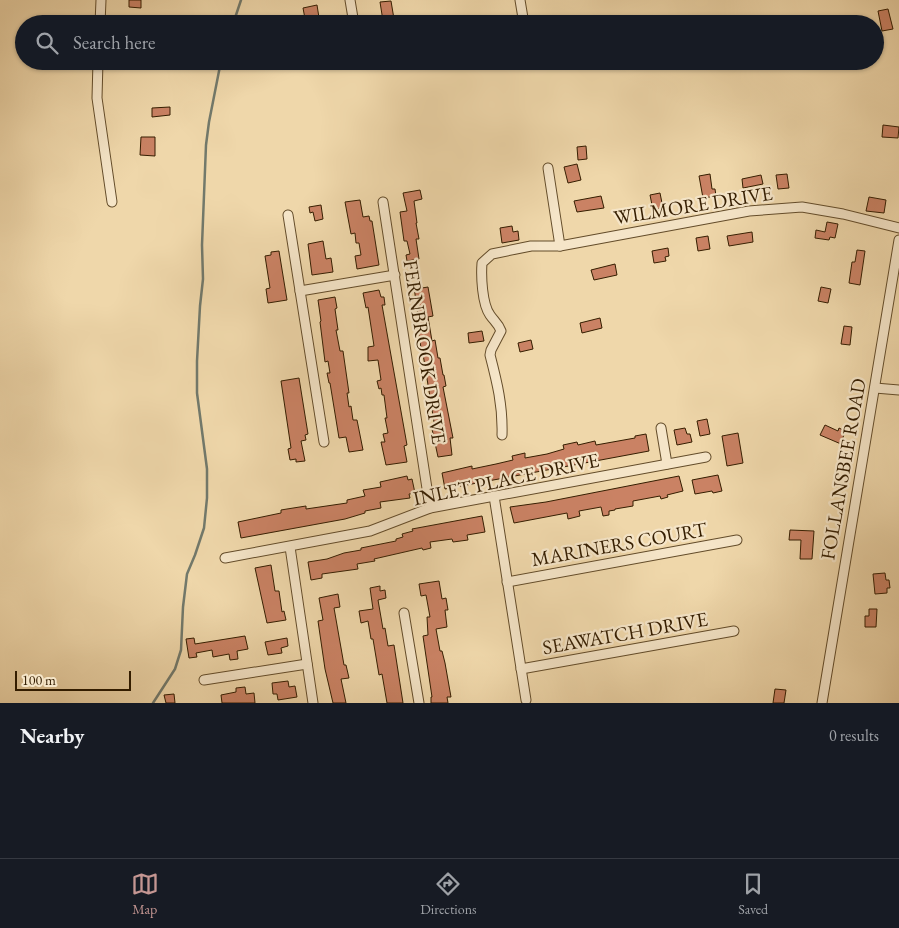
<!DOCTYPE html>
<html lang="en">
<head>
<meta charset="utf-8">
<style>
	:root { --surface:#171b24; --page:#242831; --text:#f1f3f6; --muted:#9ea1a6; --line:#363941; --accent:#c59692 }
	body { margin:0; font-family:"EB Garamond",serif; background:var(--page); color:var(--text) }
	.scale { position:absolute; left:15px; bottom:12px; width:116px; box-sizing:border-box; padding-left:5px; border:2px solid #341d00; border-top:0; font-size:14px; line-height:18px; white-space:nowrap; color:#341d00; -webkit-text-stroke:4px #f5e5c8; paint-order:stroke }
	.list { margin:0; padding:0; list-style:none }
	h2 { display:flex; justify-content:space-between; align-items:center; height:65px; margin:0; padding:0 20px; font-size:21px }
	h2 small { font-size:16px; font-weight:400; color:var(--muted) }
	.icon { flex:none; width:28px; height:28px; fill:none; stroke:currentColor; stroke-width:2; stroke-linecap:round; stroke-linejoin:round }
	.map { position:relative; flex:none; width:899px; height:703px; overflow:hidden }
	.search { position:absolute; background:var(--surface); box-shadow:0 1px 4px #0004; left:15px; right:15px; top:15px; height:55px; display:flex; align-items:center; gap:12px; box-sizing:border-box; padding:0 18px; border-radius:28px; color:var(--muted); font-size:19px }
	.sheet { height:155px; background:var(--surface) }
	nav { display:flex; justify-content:space-around; align-items:center; box-sizing:border-box; height:70px; border-top:1px solid var(--line); background:var(--surface); font-size:14px; color:var(--muted) }
	nav a { display:grid; justify-items:center; gap:2px }
	nav .on { color:var(--accent) }
	.map>svg:first-child { display:block }
	.lines { fill:none; stroke-linecap:round; stroke-linejoin:round }
	.stream { stroke:#72796b; stroke-width:2.5 }
	.building { fill:#ca8264; stroke:#341d00 }
	.minor-casing { stroke:#634c2a; stroke-width:11 }
	.minor { stroke:#f5e5c8; stroke-width:9 }
	.labels { text-anchor:middle; stroke-width:4.5; stroke-linejoin:round; paint-order:stroke }
	.street-label { font-size:20px; fill:#341d00; stroke:#f5e5c8 }
</style>
</head>
<body>
<div class="map">
<svg width="899" height="703" viewBox="0 0 899 703">
	<rect width="100%" height="100%" fill="#efd7aa"/>
	<filter id="stains"><feTurbulence type="fractalNoise" baseFrequency=".004" numOctaves="4"/><feColorMatrix values="0 0 0 0 .2 0 0 0 0 .09 0 0 0 0 .02 0 0 0 .5 -.17"/></filter>
	<radialGradient id="worn" r=".72"><stop offset=".6" stop-color="#630" stop-opacity="0"/><stop offset="1" stop-color="#630" stop-opacity=".3"/></radialGradient>
	<g class="lines">
		<g class="stream">
			<polyline points="233,24 241,0"/>
			<polyline points="153,703 175,669 181,650 183,607 187,574 195,555 204,528 207,498 207,469 197,393 197,361 200,306 203,279 202,245 206,145 209,122 221,61"/>
		</g>
	</g>
	<g class="building">
		<polygon points="129,0 141,0 141,8 129,7"/>
		<polygon points="391,1 394,19 383,21 380,2"/>
		<polygon points="317,5 320,24 306,24 303,8"/>
		<polygon points="888,9 893,29 882,31 878,11"/>
		<polygon points="170,107 170,115 152,117 152,108"/>
		<polygon points="883,125 899,127 898,138 882,137"/>
		<polygon points="141,137 155,137 155,156 140,155"/>
		<polygon points="586,146 587,159 578,160 577,147"/>
		<polygon points="577,164 581,180 568,183 564,167"/>
		<polygon points="710,174 712,189 715,189 716,196 703,198 699,176"/>
		<polygon points="787,174 789,188 778,189 776,175"/>
		<polygon points="761,175 763,184 743,188 742,179"/>
		<polygon points="420,190 422,199 414,201 417,223 416,223 419,239 416,239 419,259 407,261 406,255 410,254 407,241 404,241 400,212 407,211 403,193"/>
		<polygon points="660,193 663,208 653,210 650,195"/>
		<polygon points="601,196 604,208 577,212 574,201"/>
		<polygon points="869,197 886,200 884,213 866,211"/>
		<polygon points="360,200 363,217 369,216 370,221 372,221 379,265 357,269 355,256 361,255 359,243 356,243 355,233 351,234 345,202"/>
		<polygon points="321,205 323,219 315,221 313,212 310,213 309,207"/>
		<polygon points="827,222 838,224 835,238 830,237 829,240 815,238 816,230 825,232"/>
		<polygon points="512,226 513,232 518,231 519,240 502,243 500,228"/>
		<polygon points="752,232 753,242 729,246 727,236"/>
		<polygon points="708,236 710,249 698,251 696,238"/>
		<polygon points="323,241 326,259 331,258 333,272 312,275 308,244"/>
		<polygon points="668,248 669,256 665,257 666,261 654,263 652,251"/>
		<polygon points="857,250 865,251 860,285 849,283 852,262 855,262"/>
		<polygon points="279,251 287,300 268,303 266,289 270,288 265,256 271,255 271,252"/>
		<polygon points="615,264 617,275 594,280 591,270"/>
		<polygon points="422,286 422,288 428,287 433,316 428,317 432,341 435,340 438,358 440,358 443,375 444,375 446,386 443,387 453,438 450,438 452,455 438,457 432,429 435,428 423,354 422,354 418,330 420,330 414,287"/>
		<polygon points="821,287 831,289 828,303 818,301"/>
		<polygon points="379,290 381,297 384,297 385,305 382,305 407,445 404,446 407,462 386,465 381,442 385,442 383,434 388,433 385,418 387,418 384,395 382,395 381,388 379,389 377,381 381,380 378,360 368,361 368,347 374,346 368,307 366,308 363,293"/>
		<polygon points="335,297 337,308 335,309 338,330 336,330 340,351 343,351 349,393 347,393 349,407 351,406 353,420 357,420 363,450 349,452 346,437 339,438 330,383 329,383 327,373 330,373 328,361 325,362 320,322 321,321 318,300"/>
		<polygon points="600,318 602,328 582,333 580,323"/>
		<polygon points="844,326 852,327 850,345 841,344"/>
		<polygon points="482,331 484,341 469,343 468,333"/>
		<polygon points="531,340 533,349 520,352 518,343"/>
		<polygon points="299,378 308,434 305,435 306,440 301,441 305,461 296,462 296,459 290,460 288,449 291,448 281,381"/>
		<polygon points="707,419 710,434 700,436 697,421"/>
		<polygon points="825,425 838,431 839,428 845,431 841,444 820,435"/>
		<polygon points="685,428 687,434 690,434 692,442 677,445 674,430"/>
		<polygon points="738,433 743,463 727,466 722,436"/>
		<polygon points="646,434 649,451 445,489 442,473 472,466 472,469 496,464 513,460 512,456 525,453 525,458 547,454 564,449 563,445 577,442 578,445 595,441 596,445 635,438 635,436"/>
		<polygon points="718,475 722,491 713,493 712,491 695,494 692,480"/>
		<polygon points="407,476 408,480 412,479 415,493 409,494 410,498 380,502 381,508 365,511 365,513 345,519 241,538 238,522 281,513 281,510 287,509 306,506 306,509 347,503 347,500 365,496 363,490 381,487 380,482"/>
		<polygon points="679,476 683,491 667,495 668,497 661,499 660,496 633,501 633,506 615,509 615,510 609,511 609,515 603,516 601,507 579,511 580,516 568,519 567,513 514,523 510,507 546,502"/>
		<polygon points="482,516 485,532 467,535 468,540 453,542 452,539 430,542 431,548 423,550 422,548 374,559 375,561 357,564 358,569 322,574 322,578 311,580 308,562 327,559 344,553 361,550 361,548 396,541 396,539 403,537 402,534 413,531 412,529"/>
		<polygon points="790,530 814,531 812,559 800,559 801,540 789,540"/>
		<polygon points="271,565 275,591 279,591 282,612 284,611 286,620 267,623 255,568"/>
		<polygon points="885,573 886,580 889,580 890,588 887,588 887,593 875,594 873,574"/>
		<polygon points="439,581 442,599 446,598 448,610 445,610 447,627 436,629 440,651 442,651 445,663 451,697 447,697 448,703 431,703 431,697 432,697 423,636 428,635 427,617 430,617 426,595 421,596 419,584"/>
		<polygon points="380,586 380,591 385,590 386,598 378,600 383,629 385,628 388,646 394,645 403,703 387,703 382,674 379,675 373,639 371,639 368,621 361,623 359,611 373,609 370,588"/>
		<polygon points="338,594 340,607 334,608 344,665 346,665 349,678 341,679 346,703 333,703 325,669 318,621 323,620 319,598"/>
		<polygon points="869,609 877,609 876,627 865,627 865,616 869,616"/>
		<polygon points="245,636 248,649 237,651 238,659 230,660 229,654 213,657 212,650 196,653 197,657 189,658 186,639 194,638 195,644"/>
		<polygon points="287,638 288,646 281,648 282,653 268,655 265,642"/>
		<polygon points="288,681 289,687 295,686 297,697 278,700 277,694 273,694 272,683"/>
		<polygon points="245,687 246,694 254,693 255,703 222,703 221,695 236,692 236,688"/>
		<polygon points="775,689 786,690 784,703 773,703"/>
		<polygon points="174,694 175,703 166,703 164,695"/>
	</g>
	<g class="lines">
		<g class="minor-casing">
			<g id="minor">
				<polyline points="350,0 354,24"/>
				<polyline points="520,0 524,24"/>
				<polyline points="100,24 101,0"/>
				<polyline points="98,61 97,98 112,202"/>
				<polyline points="548,168 560,246"/>
				<polyline points="383,202 430,508"/>
				<polyline points="288,215 324,442"/>
				<polyline points="300,291 395,275"/>
				<polyline points="875,388 899,390"/>
				<polyline points="661,428 667,464"/>
				<path d="M502,435C503,406 497,382 490,355L491,350L501,331C498,323 494,321 490,315C482,304 481,276 482,263L492,254L531,246H560L749,211L802,207L843,214L899,228"/>
				<polyline points="494,496 526,700"/>
				<polyline points="290,547 313,703"/>
				<polyline points="225,558 370,531 430,508 706,457"/>
				<polyline points="507,582 737,540"/>
				<polyline points="404,613 419,703"/>
				<polyline points="521,669 734,631"/>
				<polyline points="204,680 307,664"/>
				<polyline points="822,703 899,240"/>
			</g>
		</g>
		<use href="#minor" class="minor"/>
	</g>
	<g class="labels">
		<g class="street-label">
			<text transform="translate(693 205) rotate(-9)" y="7">WILMORE DRIVE</text>
			<text transform="translate(425 352) rotate(81)" y="7">FERNBROOK DRIVE</text>
			<text transform="translate(843 469) rotate(-80)" y="7">FOLLANSBEE ROAD</text>
			<text transform="translate(506 479) rotate(-12)" y="7">INLET PLACE DRIVE</text>
			<text transform="translate(619 544) rotate(-10)" y="7">MARINERS COURT</text>
			<text transform="translate(625 633) rotate(-10)" y="7">SEAWATCH DRIVE</text>
		</g>
	</g>
	<rect width="100%" height="100%" filter="url(#stains)"/>
	<rect width="100%" height="100%" fill="url(#worn)"/>
</svg>
<div class="scale">100 m</div>
<div class="search"><svg class="icon" aria-label="search" viewBox="0 0 24 24"><circle cx="10" cy="10" r="6"/><path d="M15 15l6 6"/></svg>Search here</div>
</div>
<section class="sheet">
<h2>Nearby<small>0 results</small></h2>
<ul class="list">
</ul>
</section>
<nav>
<a class="on"><svg class="icon" aria-label="map" viewBox="0 0 24 24"><path d="M3 6l6-2 6 2 6-2v14l-6 2-6-2-6 2zM9 4v14M15 6v14"/></svg>Map</a>
<a><svg class="icon" aria-label="directions" viewBox="0 0 24 24"><path d="M12 3l9 9-9 9-9-9zM9 14v-3h6M13 9l2 2-2 2"/></svg>Directions</a>
<a><svg class="icon" aria-label="saved" viewBox="0 0 24 24"><path d="M7 4h10v16l-5-4-5 4z"/></svg>Saved</a>
</nav>
</body>
</html>
